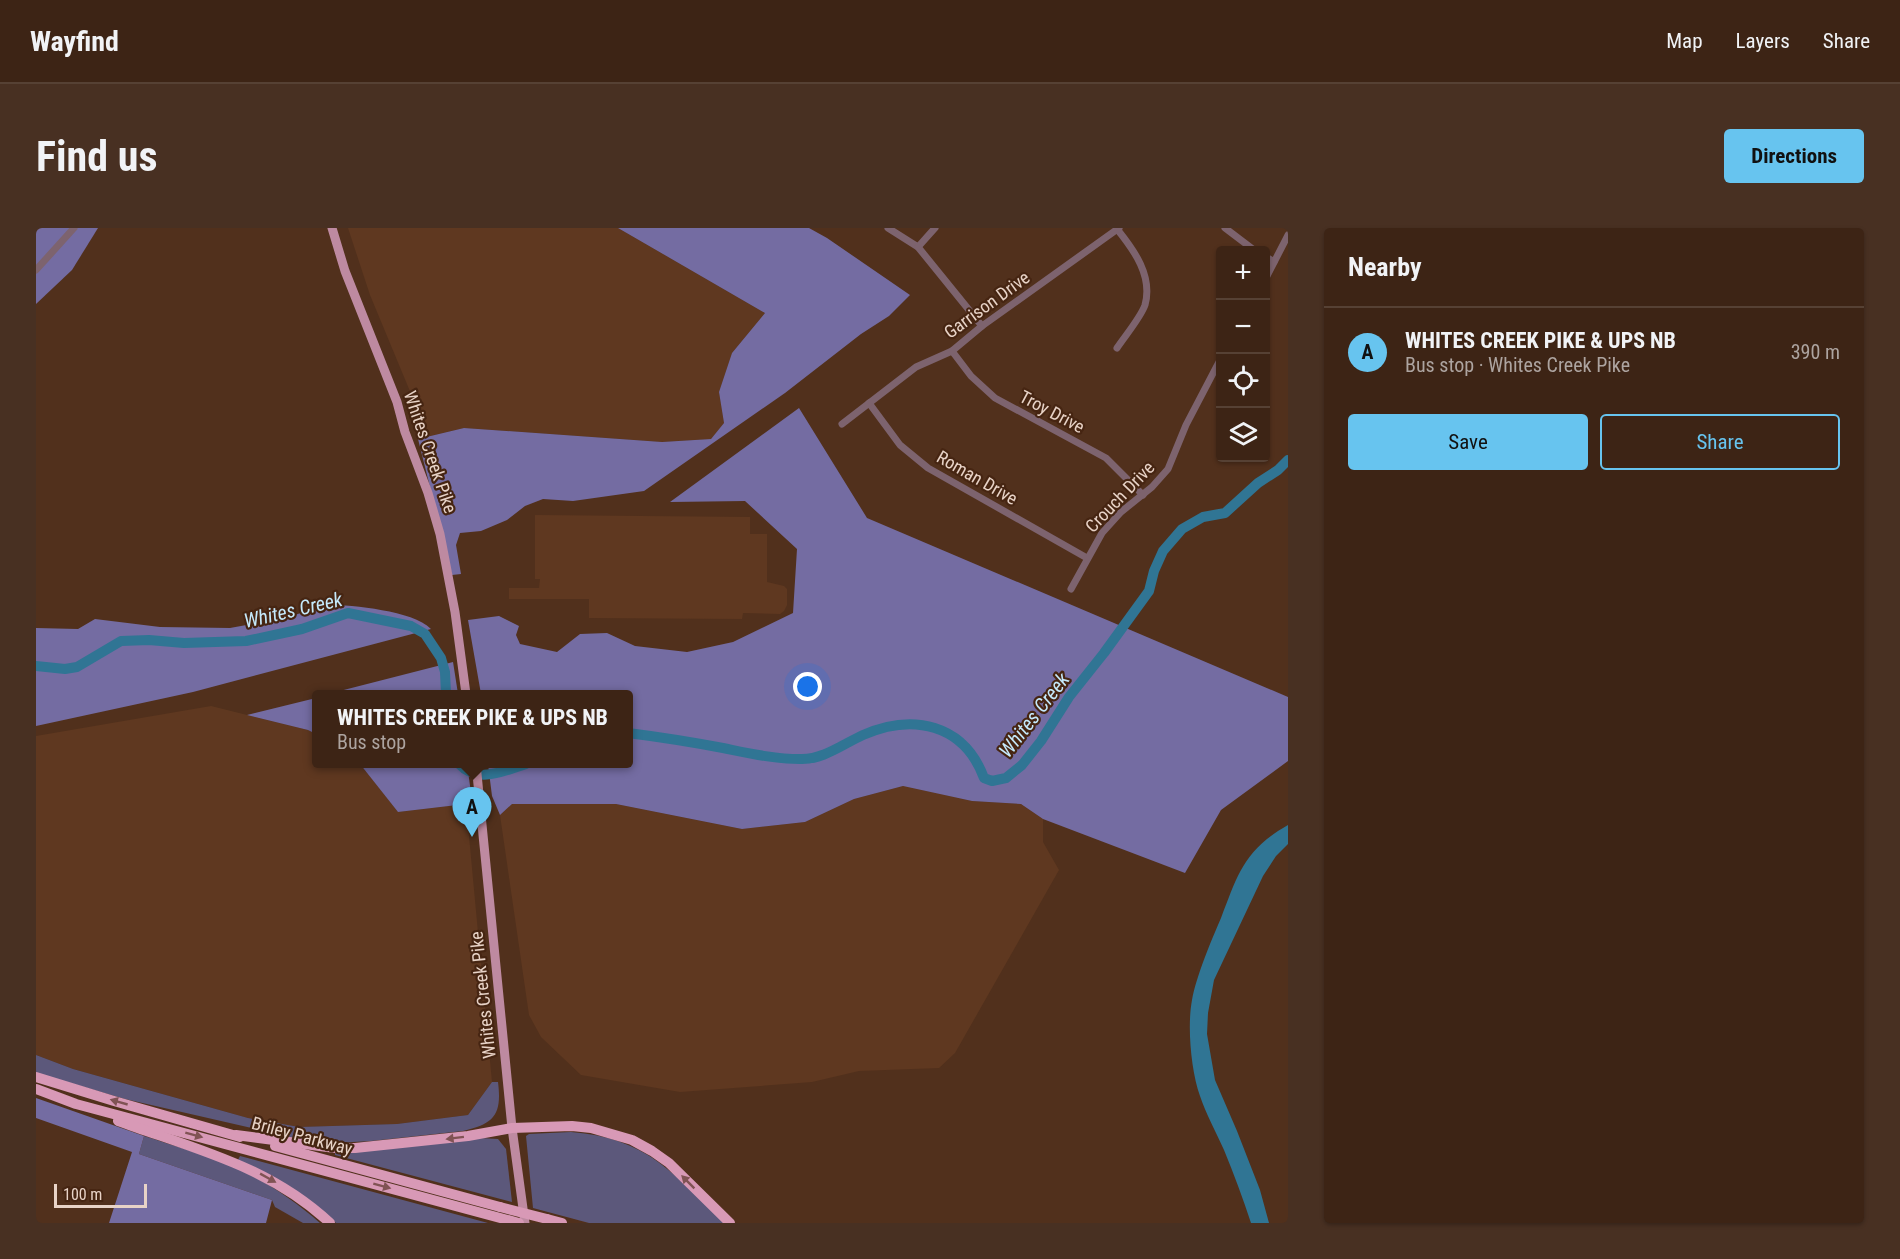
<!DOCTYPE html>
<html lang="en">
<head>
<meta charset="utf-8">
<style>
	:root { --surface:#3d2415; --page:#483022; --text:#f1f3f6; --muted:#ada4a0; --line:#564134; --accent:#67c4ef }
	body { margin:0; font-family:"Roboto Condensed",sans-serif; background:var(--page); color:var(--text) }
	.controls { position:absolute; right:18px; top:18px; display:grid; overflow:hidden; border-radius:6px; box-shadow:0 2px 4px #0004 }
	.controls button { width:54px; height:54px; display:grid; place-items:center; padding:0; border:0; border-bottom:2px solid var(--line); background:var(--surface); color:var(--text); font:30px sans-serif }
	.scale { position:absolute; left:18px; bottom:15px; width:93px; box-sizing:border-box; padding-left:6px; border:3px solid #e8d3c7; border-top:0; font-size:16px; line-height:21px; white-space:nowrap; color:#e8d3c7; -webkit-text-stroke:4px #462512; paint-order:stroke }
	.you { position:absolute; left:772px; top:459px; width:21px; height:21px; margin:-15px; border:4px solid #fff; border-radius:50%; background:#1a73e8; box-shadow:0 0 0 9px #1a73e833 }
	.badge { display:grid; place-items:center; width:39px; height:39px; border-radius:50%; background:var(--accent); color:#111; font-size:20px; font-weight:700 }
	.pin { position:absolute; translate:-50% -50px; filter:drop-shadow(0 2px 3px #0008) }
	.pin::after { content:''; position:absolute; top:32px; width:21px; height:18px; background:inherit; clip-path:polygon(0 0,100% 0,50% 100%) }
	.popup { position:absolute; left:276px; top:462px; width:321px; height:78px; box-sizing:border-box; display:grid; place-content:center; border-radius:6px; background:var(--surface); filter:drop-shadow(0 2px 4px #0005); font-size:20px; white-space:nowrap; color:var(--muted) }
	.popup b { font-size:22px; color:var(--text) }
	.popup::after { content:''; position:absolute; left:50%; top:100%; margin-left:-12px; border:12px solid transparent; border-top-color:var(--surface) }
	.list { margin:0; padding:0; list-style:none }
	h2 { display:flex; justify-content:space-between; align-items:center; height:78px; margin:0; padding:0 24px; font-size:26px }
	h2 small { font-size:20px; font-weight:400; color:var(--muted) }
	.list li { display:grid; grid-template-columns:39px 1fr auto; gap:18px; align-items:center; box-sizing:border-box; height:90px; padding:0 24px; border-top:2px solid var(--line) }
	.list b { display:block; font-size:22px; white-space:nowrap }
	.list p { margin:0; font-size:20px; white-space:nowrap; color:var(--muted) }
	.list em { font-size:20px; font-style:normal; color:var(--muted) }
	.actions { display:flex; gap:12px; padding:18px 24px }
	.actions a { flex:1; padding:14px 0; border:2px solid var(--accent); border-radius:6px; text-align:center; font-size:21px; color:var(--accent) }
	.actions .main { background:var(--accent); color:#111 }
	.icon { flex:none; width:33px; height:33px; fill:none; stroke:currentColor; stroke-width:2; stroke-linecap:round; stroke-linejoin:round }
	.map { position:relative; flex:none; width:1252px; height:995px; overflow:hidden; border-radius:6px }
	header { display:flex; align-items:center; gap:36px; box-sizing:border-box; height:84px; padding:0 30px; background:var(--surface); border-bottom:2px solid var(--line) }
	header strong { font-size:28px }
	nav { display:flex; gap:33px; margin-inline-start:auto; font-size:21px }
	.intro { display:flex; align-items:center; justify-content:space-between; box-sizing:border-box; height:144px; padding:0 36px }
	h1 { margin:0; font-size:42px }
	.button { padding:15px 27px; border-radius:6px; background:var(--accent); color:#111; font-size:21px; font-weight:700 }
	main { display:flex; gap:36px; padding:0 36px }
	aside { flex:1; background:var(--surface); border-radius:6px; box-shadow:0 2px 4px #0004 }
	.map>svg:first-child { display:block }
	.built { fill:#5f3820 }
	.green { fill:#5c587b }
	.forest { fill:#746ca2 }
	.water { fill:#307594 }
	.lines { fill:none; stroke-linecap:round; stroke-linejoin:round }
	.river { stroke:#307594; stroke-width:10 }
	.minor { stroke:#7d636e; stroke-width:7 }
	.major { stroke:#be8aa1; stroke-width:9 }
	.highway { stroke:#d899b6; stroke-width:10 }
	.highway-bridge { stroke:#d899b6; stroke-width:10 }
	.oneway { fill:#805354 }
	.labels { text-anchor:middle; stroke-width:4.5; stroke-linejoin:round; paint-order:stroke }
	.street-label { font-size:18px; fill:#e8d3c7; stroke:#462512 }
	.water-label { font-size:20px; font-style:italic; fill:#c5e9fb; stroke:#462512 }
</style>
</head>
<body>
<header>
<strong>Wayfind</strong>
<nav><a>Map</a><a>Layers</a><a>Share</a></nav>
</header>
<div class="intro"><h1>Find us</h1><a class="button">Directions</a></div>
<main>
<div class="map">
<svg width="1252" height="995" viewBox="0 0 1252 995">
	<rect width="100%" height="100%" fill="#51301c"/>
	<g class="built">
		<polygon points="312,0 582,0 729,85 696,125 683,164 688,195 675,211 626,214 428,200 390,209 378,173 334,67"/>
		<polygon points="499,287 714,289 714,306 731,306 731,354 748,358 751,361 751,377 748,383 744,386 707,385 706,391 553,390 553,371 473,371 473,360 503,360 504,351 499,351"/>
		<polygon points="175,478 272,502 280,506 280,536 324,536 362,584 430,576 456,854 432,887 361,896 263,899 212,890 37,841 0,827 0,508"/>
		<polygon points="867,558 936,573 985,576 1007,591 1007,614 1023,642 919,825 903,840 823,843 776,854 644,864 545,847 505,809 493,787 464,587 476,576 580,576 706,601 769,594 818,571"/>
	</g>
	<g class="green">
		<path d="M0,827L37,841L212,890L263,899L361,896L432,887L456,854H462C466,886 459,896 427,903L335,913L299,915L263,911L89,871L0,845Z"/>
		<path d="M535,904C611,910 637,945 688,995H553L497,980L490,908L493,906Z"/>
		<path d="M108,908C136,917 164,925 191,936C226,950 256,971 284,995H267L239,979L236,972L103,926Z"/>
		<polygon points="444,910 462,911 470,921 476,974 299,927 299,924"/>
		<polygon points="204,928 452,995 300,995 294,989 202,932"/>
	</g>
	<g class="forest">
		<polygon points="0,0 62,0 36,42 0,76"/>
		<polygon points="582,0 773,0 791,10 874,67 853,88 825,106 749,165 608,263 537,273 507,271 489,278 471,292 445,303 424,305 420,317 425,346 416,347 382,211 428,200 626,214 675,211 688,195 683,164 696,125 729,85"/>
		<polygon points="763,180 831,290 1252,469 1252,533 1185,582 1149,645 1007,591 985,576 936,573 867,558 818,571 769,594 706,601 580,576 476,576 464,587 456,568 452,536 592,536 592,466 445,466 432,392 463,388 483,398 480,407 484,416 521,424 544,406 571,405 599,418 651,424 697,414 757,385 761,321 709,273 634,274"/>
		<path d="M291,376C318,378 376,382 395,401L157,464L0,498V400L42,401L59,391L124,399L194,400L253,389Z"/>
		<polygon points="417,434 422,466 292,466"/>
		<polygon points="280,470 280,506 272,502 211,487"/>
		<polygon points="324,536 431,536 436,572 430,576 362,584"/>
		<polygon points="0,870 108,908 103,926 236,972 230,995 73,995 96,924 0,890"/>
	</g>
	<path class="water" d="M1252,597V616L1240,628L1227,648L1178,752L1172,785L1171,806L1179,852L1201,903L1224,962L1233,995H1215C1207,971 1198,946 1188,922C1180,904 1170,886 1164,868C1155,843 1151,798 1156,772C1160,749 1175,713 1185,690C1202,646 1208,622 1252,597Z"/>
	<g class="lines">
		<g class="river">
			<polyline points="0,438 29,441 41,439 85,413 113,412 148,415 210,413 266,401 312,385 375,398 389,406 405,430 409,444 410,466"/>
			<path d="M592,505C624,509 655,514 687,520C712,525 738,531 764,531C787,532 807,516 827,507C877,485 928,496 948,550L956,553L970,550L986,537L1005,513L1033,469L1068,425L1113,363L1118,343L1127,323L1146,301L1167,289L1189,285L1222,255L1242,242L1252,232"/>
			<path d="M423,536C441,556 468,543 490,536"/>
		</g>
		<g class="minor">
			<polyline points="852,0 882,19 946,98"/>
			<polyline points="1189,0 1218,22"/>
			<path d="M1081,1C1098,22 1117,48 1109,77C1105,89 1089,108 1081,120"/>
			<polyline points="882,19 899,0"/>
			<polyline points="1230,29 1238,34"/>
			<polyline points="0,42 38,0"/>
			<polyline points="1230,50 1252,7"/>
			<polyline points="916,123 935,148 959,170 1070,230 1107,267"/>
			<polyline points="833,175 864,217 892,240 1051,330"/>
			<polyline points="806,196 880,139 916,123 946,98 1083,0"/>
			<polyline points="1035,361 1066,305 1085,284 1116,259 1132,241 1150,197 1184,132"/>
		</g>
		<g class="major">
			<polyline points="296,0 309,43 361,174 369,204 392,265 404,306 419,384 430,466"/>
			<polyline points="440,536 476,900 489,995"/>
		</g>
		<g class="highway">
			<polyline points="0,849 78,873 204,909"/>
			<polyline points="0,861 40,876 483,995"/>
			<path d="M82,893C159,921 233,938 294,995"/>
			<polyline points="200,907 299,920 319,920 432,908 476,900 536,898 555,900 596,912 616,923 633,935 694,995"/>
			<polyline points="239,918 464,979"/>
			<polyline points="511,991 526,995"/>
		</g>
		<polyline class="highway-bridge" points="464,979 511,991"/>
	</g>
	<defs><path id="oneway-solid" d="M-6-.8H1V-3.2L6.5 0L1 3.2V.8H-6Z" transform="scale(1.5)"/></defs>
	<g class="oneway">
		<use href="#oneway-solid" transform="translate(83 874) rotate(-164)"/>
		<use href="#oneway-solid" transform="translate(158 907) rotate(15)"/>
		<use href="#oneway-solid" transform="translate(419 910) rotate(173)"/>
		<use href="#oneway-solid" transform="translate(232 950) rotate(29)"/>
		<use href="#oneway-solid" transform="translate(652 954) rotate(-135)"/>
		<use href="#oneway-solid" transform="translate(346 958) rotate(15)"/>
	</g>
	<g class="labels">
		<g class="street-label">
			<text transform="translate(951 77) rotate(-36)" y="6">Garrison Drive</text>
			<text transform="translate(1016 184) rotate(28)" y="6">Troy Drive</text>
			<text transform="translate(394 224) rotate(71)" y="6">Whites Creek Pike</text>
			<text transform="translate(941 250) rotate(30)" y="6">Roman Drive</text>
			<text transform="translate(1084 269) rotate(-46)" y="6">Crouch Drive</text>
			<text transform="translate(447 767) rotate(-96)" y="6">Whites Creek Pike</text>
			<text transform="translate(266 908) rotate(15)" y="6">Briley Parkway</text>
		</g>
		<g class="water-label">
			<text transform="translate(257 382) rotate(-13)" y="7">Whites Creek</text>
			<text transform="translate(998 487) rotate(-52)" y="7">Whites Creek</text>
		</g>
	</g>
</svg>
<div class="controls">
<button>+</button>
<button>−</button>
<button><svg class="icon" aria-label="locate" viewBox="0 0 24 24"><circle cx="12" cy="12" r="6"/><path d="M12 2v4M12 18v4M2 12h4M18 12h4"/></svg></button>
<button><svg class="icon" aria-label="layers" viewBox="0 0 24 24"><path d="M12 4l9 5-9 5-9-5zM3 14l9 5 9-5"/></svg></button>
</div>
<div class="scale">100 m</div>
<div class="you"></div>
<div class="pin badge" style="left:436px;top:609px">A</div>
<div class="popup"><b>WHITES CREEK PIKE &amp; UPS NB</b>Bus stop</div>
</div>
<aside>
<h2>Nearby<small></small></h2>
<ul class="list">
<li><span class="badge">A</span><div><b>WHITES CREEK PIKE &amp; UPS NB</b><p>Bus stop · Whites Creek Pike</p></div><em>390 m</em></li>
</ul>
<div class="actions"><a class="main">Save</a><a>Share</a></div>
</aside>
</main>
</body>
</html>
